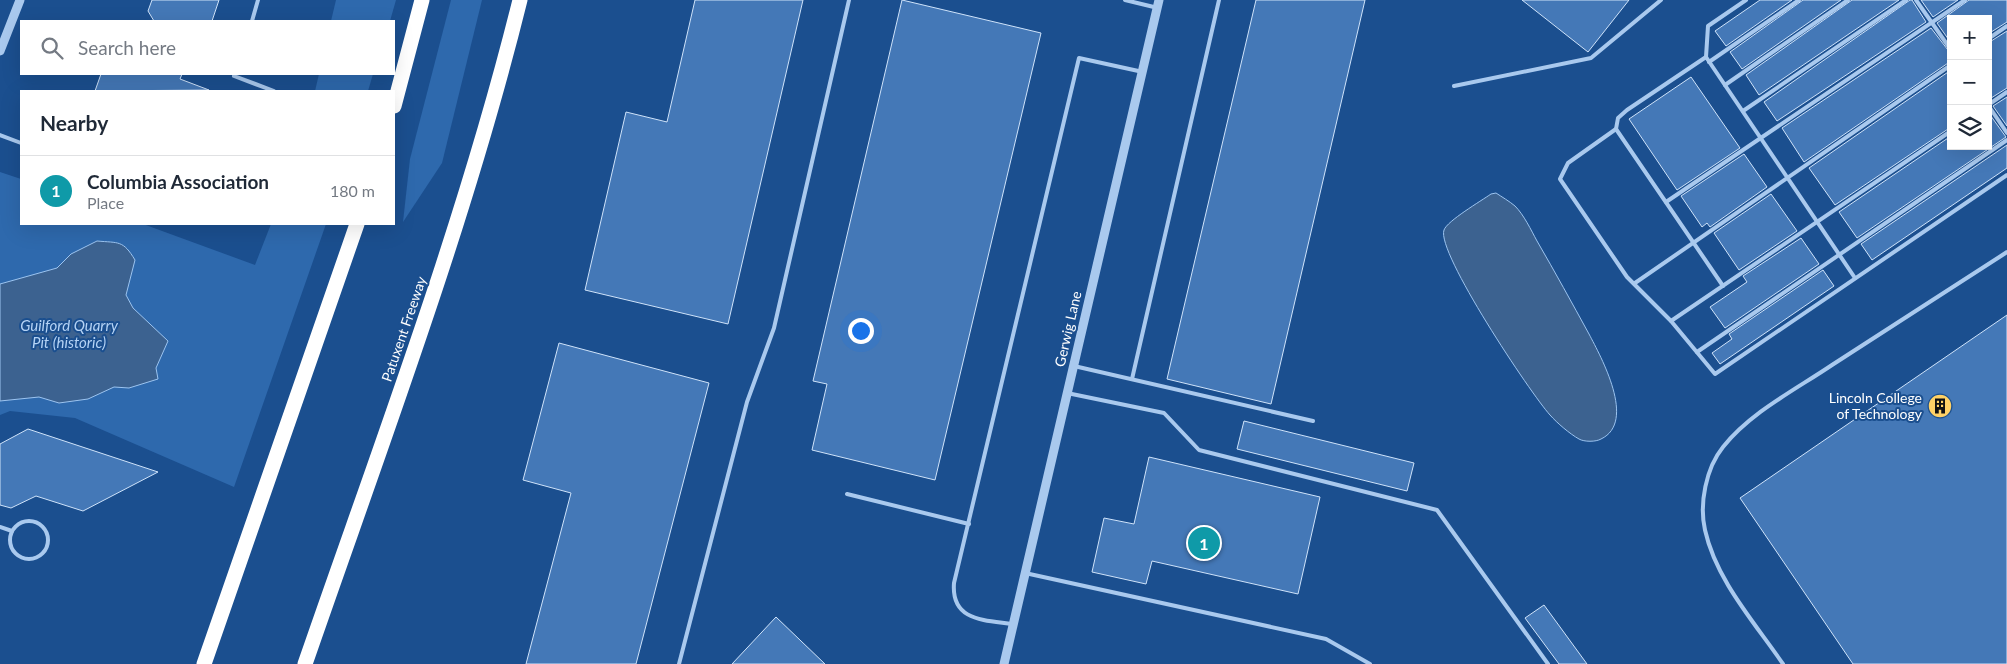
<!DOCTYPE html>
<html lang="en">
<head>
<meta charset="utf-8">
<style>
	:root { --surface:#fff; --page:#f6f6f7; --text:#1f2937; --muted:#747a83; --line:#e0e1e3; --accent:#111827 }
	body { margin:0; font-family:Lato,sans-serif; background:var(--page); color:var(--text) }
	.controls { position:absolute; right:15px; top:15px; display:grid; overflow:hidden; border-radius:0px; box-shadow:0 5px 20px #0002 }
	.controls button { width:45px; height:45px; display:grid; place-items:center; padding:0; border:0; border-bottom:1px solid var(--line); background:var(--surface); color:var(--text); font:25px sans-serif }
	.you { position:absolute; left:860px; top:330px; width:18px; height:18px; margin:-12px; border:4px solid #fff; border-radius:50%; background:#1a73e8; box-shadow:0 0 0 8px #1a73e833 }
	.badge { display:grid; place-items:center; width:32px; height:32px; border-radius:50%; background:var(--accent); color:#fff; font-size:16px; font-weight:700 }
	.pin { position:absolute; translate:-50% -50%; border:2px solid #fff; box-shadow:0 1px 5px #0006 }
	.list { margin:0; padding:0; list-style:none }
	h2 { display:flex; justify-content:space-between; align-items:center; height:65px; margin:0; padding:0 20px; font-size:21px }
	h2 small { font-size:16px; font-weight:400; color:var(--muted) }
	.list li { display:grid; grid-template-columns:32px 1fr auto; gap:15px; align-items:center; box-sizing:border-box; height:70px; padding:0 20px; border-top:1px solid var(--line) }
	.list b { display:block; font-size:19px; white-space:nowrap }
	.list p { margin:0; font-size:16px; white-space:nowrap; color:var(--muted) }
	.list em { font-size:16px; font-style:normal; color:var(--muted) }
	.icon { flex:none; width:28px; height:28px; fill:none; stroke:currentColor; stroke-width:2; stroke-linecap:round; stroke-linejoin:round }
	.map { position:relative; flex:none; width:2007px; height:664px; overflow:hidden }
	.search { position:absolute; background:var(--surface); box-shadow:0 5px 20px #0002; left:20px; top:20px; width:375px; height:55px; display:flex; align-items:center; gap:12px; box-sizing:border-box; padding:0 18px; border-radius:0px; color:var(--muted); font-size:19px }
	.panel { position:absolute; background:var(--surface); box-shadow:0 5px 20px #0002; left:20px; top:90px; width:375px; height:135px; border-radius:0px }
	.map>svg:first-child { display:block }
	.green { fill:#2e69ad }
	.water { fill:#3c6290; stroke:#9cc4f0 }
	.building { fill:#4478b7; stroke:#cfe3fa }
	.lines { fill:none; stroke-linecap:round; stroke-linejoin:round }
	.service { stroke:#a9c9ee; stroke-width:4 }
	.tertiary { stroke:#a9c9ee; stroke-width:9 }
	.motorway { stroke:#fff; stroke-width:15 }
	.labels { text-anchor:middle; stroke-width:4; stroke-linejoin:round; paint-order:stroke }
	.street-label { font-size:14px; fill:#fff; stroke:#1b4f8f }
	.poi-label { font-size:14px; fill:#fff; stroke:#1b4f8f; text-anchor:end }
	.water-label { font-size:15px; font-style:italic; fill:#b5d3f5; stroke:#1b4f8f }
</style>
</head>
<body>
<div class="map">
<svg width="2007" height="664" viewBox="0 0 2007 664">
	<rect width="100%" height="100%" fill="#1b4f8f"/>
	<g class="green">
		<polygon points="336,0 396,0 390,21 331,21"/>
		<polygon points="451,0 482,0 442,163 403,222 410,159"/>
		<polygon points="319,74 373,74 368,91 315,91"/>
		<polygon points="0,172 21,179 21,224 143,224 255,265 271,224 326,224 234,487 75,418 10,411 0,415"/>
	</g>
	<g class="water">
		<path d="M1496,193C1502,197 1509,201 1515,206C1524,215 1531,230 1537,241C1555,272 1572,303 1589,334C1601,357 1637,422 1601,439C1596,442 1584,442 1579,439C1570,434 1557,423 1550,415C1531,394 1436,252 1444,230C1447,221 1481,201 1491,194Z"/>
		<path d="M97,241C119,243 123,240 135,260L126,295L133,308L168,341L156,368L158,379L129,388L114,387L88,399L59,403L39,397L0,401V284L57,268L71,254Z"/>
	</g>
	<g class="building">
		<polygon points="152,0 219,0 212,21 154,21 148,11"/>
		<polygon points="695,0 803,0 728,324 585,290 626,112 667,122"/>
		<polygon points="902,0 1041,33 935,480 812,450 827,384 813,381"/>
		<polygon points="1256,0 1365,0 1271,404 1167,379"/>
		<polygon points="1522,0 1629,0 1588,52"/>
		<polygon points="1760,0 1792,0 1726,46 1715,31"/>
		<polygon points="1803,0 1841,0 1742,69 1730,52"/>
		<polygon points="1852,0 1899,0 1759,95 1746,75"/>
		<polygon points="1910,0 1912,0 1926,22 1777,121 1764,102"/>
		<polygon points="1921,0 1958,0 1933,17"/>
		<polygon points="1969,0 2007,0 2007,22 1988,34 1988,19 1951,19 1951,43 1937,23"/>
		<polygon points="1931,28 1951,54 1951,61 1804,162 1782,128"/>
		<polygon points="2007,31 2007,88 1988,100 1988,43"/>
		<polygon points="1951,70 1951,127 1835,205 1809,168"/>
		<polygon points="101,74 182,74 180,79 209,90 95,91"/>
		<polygon points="1691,77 1740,148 1677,190 1629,119"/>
		<polygon points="2007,97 2007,126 1993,106"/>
		<polygon points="1988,112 2006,137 1857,238 1839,212 1951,136 1951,146 1988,146"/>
		<polygon points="2007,145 2007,168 1872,260 1861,244"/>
		<polygon points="1744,154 1767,187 1710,227 1707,223 1702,227 1681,196"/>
		<polygon points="1771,194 1797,231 1739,270 1714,233"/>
		<polygon points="1801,238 1819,264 1725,328 1710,307 1747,282 1743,276"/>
		<polygon points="1823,270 1834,286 1720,364 1712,353 1732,339 1729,334"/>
		<polygon points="2007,315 2007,664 1853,664 1740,498"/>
		<polygon points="559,343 709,383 636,664 526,664 571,493 523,480"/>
		<polygon points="1244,421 1414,463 1407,491 1237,449"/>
		<polygon points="28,429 158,472 83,511 36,496 11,508 0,505 0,444"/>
		<polygon points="1149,457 1320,497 1298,594 1152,561 1146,584 1092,572 1104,518 1134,524"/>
		<polygon points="1544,605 1587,664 1559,664 1525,618"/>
		<polygon points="776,617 825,664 732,664"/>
	</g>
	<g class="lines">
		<g class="service">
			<polyline points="1125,0 1158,8"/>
			<polyline points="1746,0 1708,26 1706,57 1627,110 1618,118 1616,129 1568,163 1560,179 1627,277 1671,321 1715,374 2007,175"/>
			<polyline points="1916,0 1951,50"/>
			<polyline points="252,21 258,0"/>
			<polyline points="1988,39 2007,26"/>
			<polyline points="1706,57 1855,278"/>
			<polyline points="1709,62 1799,0"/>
			<polyline points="235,74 234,76 274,91"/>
			<polyline points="1725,85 1848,0"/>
			<polyline points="1454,86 1591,58 1661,0"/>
			<polyline points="1988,105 2007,133"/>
			<polyline points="1988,105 2007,92"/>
			<polyline points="1743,111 1906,0"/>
			<polyline points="1616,129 1723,286"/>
			<polyline points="0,135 21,143"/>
			<polyline points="1666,202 1965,0"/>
			<polyline points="1635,283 1951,65"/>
			<polyline points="1671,321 1951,131"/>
			<polyline points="1697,352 2007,140"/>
			<polyline points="1074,366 1313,421"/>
			<polyline points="1132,379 1219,0"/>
			<polyline points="1067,393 1164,413 1199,450 1437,510 1548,664"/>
			<polyline points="847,494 969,524"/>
			<circle cx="29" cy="540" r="19"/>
			<polyline points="0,527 12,531"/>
			<polyline points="1025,573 1326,639 1370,664"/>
			<path d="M1012,624C984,620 951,621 954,583L1079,58L1143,72"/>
			<polyline points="679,664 747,402 774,328 849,0"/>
			<path d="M1783,664C1755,623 1716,580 1705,530C1699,504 1706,468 1723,447C1751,412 1795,390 1832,365C1890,327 1949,290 2007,252"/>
		</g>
		<g class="tertiary">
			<polyline points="0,51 20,0"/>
			<polyline points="1004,664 1159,0"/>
		</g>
		<g class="motorway">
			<polyline points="394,106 422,0"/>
			<polyline points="204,664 357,224"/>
			<path d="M305,664C381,444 464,226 520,0"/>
		</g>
	</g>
	<defs>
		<g id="building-disc" transform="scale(1.25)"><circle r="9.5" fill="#ffd166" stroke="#1b4f8f"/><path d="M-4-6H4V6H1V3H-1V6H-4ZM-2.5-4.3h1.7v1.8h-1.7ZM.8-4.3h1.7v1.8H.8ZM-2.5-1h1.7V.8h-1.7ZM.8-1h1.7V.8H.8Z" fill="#111"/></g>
	</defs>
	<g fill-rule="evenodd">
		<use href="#building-disc" x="1940" y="406"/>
	</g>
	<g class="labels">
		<g class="street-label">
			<text transform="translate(404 329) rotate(-71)" y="5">Patuxent Freeway</text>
			<text transform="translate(1068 329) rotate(-77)" y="5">Gerwig Lane</text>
		</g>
		<g class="poi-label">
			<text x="1922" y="403">Lincoln College<tspan x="1922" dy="16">of Technology</tspan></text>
		</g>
		<g class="water-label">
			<text x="69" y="331">Guilford Quarry<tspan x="69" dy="17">Pit (historic)</tspan></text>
		</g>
	</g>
</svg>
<div class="controls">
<button>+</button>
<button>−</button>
<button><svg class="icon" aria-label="layers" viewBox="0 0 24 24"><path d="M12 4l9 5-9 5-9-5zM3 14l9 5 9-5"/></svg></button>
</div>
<div class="you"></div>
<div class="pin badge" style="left:1204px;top:543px;background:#0f9aa8">1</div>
<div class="search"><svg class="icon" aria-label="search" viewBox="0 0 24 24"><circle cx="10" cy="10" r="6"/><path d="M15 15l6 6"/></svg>Search here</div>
<section class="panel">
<h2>Nearby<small></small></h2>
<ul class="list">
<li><span class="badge" style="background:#0f9aa8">1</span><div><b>Columbia Association</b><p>Place</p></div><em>180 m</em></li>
</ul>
</section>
</div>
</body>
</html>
